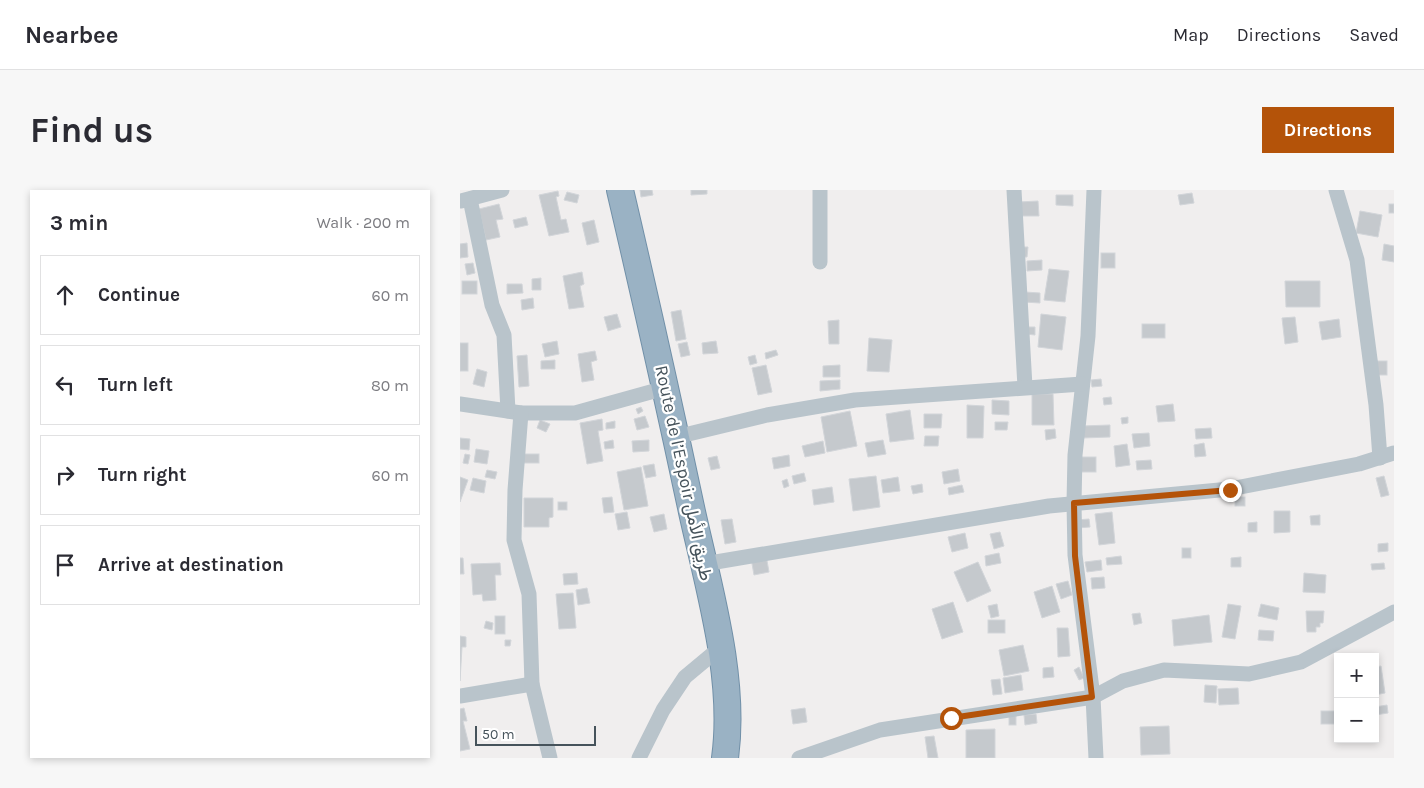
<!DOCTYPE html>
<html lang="en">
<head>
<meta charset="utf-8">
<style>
	:root { --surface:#fff; --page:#f7f7f7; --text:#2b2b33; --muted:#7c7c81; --line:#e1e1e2; --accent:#b45309 }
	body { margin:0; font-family:Karla,Vazirmatn,sans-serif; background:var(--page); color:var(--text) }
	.controls { position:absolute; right:15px; bottom:15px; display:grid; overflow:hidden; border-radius:0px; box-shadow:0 2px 8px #0003 }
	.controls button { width:45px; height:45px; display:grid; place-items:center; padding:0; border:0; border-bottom:1px solid var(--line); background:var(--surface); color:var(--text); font:25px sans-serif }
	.scale { position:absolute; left:15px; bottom:12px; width:121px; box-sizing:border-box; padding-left:5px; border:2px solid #46535b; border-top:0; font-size:14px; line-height:18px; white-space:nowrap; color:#46535b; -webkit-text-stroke:4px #fff; paint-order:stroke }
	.stop { position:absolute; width:15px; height:15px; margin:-11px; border:4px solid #b45309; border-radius:50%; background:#fff }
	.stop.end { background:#b45309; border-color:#fff; box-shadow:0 1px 5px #0008 }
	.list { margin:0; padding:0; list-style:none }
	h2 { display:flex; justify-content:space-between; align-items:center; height:65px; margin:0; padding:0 20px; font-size:21px }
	h2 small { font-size:16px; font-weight:400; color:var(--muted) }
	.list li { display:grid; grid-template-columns:32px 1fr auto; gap:15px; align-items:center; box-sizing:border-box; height:80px; margin:0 10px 10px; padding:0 10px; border:1px solid var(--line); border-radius:0px }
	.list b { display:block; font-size:19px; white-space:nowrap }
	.list em { font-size:16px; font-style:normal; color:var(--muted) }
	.icon { flex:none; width:28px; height:28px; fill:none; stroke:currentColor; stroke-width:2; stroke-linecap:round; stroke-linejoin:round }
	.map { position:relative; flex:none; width:934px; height:568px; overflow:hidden; border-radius:0px }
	header { display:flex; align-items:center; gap:30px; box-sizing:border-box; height:70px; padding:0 25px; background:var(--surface); border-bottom:1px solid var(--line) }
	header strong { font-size:24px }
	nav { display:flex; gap:28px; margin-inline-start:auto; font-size:18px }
	.intro { display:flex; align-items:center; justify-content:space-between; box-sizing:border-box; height:120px; padding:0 30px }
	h1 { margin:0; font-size:35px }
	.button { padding:12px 22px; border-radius:0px; background:var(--accent); color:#fff; font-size:18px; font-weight:700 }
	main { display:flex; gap:30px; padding:0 30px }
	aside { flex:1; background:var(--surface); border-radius:0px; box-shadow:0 2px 8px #0003 }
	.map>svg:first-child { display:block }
	.building { fill:#c5c9cd; stroke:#d2d5d9 }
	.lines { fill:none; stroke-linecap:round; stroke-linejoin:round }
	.trunk-casing { stroke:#7190a8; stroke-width:28 }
	.minor { stroke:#b9c4cb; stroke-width:15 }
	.trunk { stroke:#9ab2c4; stroke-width:26 }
	.route { stroke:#b45309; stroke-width:6 }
	.labels { text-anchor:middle; stroke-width:4.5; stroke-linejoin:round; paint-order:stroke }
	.street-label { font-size:18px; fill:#46535b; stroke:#fff }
</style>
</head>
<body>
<header>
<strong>Nearbee</strong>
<nav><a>Map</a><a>Directions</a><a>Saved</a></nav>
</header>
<div class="intro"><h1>Find us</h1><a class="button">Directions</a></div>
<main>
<aside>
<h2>3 min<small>Walk · 200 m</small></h2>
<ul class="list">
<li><svg class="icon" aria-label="ahead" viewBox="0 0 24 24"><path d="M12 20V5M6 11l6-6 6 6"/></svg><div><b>Continue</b></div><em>60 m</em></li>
<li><svg class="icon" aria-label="left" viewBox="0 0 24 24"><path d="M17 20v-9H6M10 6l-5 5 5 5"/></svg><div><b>Turn left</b></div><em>80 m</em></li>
<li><svg class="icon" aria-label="right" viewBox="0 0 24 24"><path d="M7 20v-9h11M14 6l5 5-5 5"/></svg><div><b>Turn right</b></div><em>60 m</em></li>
<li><svg class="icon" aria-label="arrive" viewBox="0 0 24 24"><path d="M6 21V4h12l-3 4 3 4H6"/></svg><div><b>Arrive at destination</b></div></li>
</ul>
</aside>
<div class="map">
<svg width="934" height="568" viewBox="0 0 934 568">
	<rect width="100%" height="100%" fill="#f0eeee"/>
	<g class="building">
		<polygon points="180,0 192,0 193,5 181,7"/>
		<polygon points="231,0 247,0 247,4 231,5"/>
		<polygon points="98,1 99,6 96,7 101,30 106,29 109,42 89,46 79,5"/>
		<polygon points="107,2 119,5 117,13 104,10"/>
		<polygon points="732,3 734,13 720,15 718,5"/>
		<polygon points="596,5 613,5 613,16 596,15"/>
		<polygon points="578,11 579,26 559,26 559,12"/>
		<polygon points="39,14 43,29 36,30 40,47 26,50 19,19"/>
		<rect x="929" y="14" width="5" height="9"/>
		<polygon points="900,21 922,25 918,47 896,43"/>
		<polygon points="66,27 68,35 55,38 53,30"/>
		<polygon points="134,30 139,52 127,55 122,33"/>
		<polygon points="7,53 8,67 0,68 0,54"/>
		<polygon points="924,54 934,56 934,72 922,70"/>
		<polygon points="562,57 568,57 567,67 561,67"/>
		<rect x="641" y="63" width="14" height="15"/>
		<polygon points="582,70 582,80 567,81 567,71"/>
		<polygon points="13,73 15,83 7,85 5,74"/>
		<polygon points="589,79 609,81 605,112 584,110"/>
		<polygon points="122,82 124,94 120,96 124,117 109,119 103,86"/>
		<polygon points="81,88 81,100 72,100 72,89"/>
		<rect x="2" y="91" width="15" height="13"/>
		<polygon points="825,91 860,91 860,117 826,117"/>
		<polygon points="47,94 62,94 63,103 47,104"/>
		<polygon points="565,102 580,103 580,113 564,112"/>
		<polygon points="73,108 74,118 62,120 61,110"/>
		<polygon points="221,120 226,149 216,151 211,122"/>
		<polygon points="157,124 161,137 148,141 144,127"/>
		<polygon points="581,124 606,127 602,160 578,157"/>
		<polygon points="835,127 838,152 825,154 822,128"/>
		<polygon points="879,129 881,147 862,150 859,132"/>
		<polygon points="379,130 379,154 369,154 368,131"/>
		<rect x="682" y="134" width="23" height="14"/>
		<polygon points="566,137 575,137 575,145 566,144"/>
		<polygon points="409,148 432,150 429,182 407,181"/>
		<polygon points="97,151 99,164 85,167 82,154"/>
		<polygon points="256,151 258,163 243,164 242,153"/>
		<polygon points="227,152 230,165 221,167 218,154"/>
		<rect x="0" y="153" width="8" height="28"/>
		<polygon points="316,160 318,165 306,169 305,163"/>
		<polygon points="135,161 137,170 131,172 134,190 122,192 118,164"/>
		<polygon points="67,165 69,196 59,197 57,166"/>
		<polygon points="295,165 297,173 290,175 288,167"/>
		<polygon points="95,170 95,179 81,179 81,171"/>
		<rect x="914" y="171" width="13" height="14"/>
		<polygon points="306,175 312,202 298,205 292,178"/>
		<polygon points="380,175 380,187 363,187 363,176"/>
		<polygon points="17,179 27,182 24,197 13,194"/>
		<polygon points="641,189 642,196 632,197 631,190"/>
		<polygon points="380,190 380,199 360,201 360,191"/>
		<polygon points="572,204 593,204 594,235 572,235"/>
		<polygon points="651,207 652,214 644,215 643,208"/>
		<polygon points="532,210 549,211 549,225 532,224"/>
		<polygon points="713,214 715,231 698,232 696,216"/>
		<polygon points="507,215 524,216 523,248 507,248"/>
		<polygon points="181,217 183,221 178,224 176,219"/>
		<polygon points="450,220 454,249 430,252 426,224"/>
		<polygon points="390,221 397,256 367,262 361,227"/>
		<polygon points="464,224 482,224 481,238 464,238"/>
		<polygon points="185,226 189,237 177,240 174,229"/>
		<polygon points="668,227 668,233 662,234 661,228"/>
		<polygon points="142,229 143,240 138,241 143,271 127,274 120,233"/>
		<polygon points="80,230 90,234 86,242 77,238"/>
		<polygon points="155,231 155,238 146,239 146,233"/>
		<polygon points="535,232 548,232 547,240 535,240"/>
		<polygon points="650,235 650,247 622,248 622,236"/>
		<polygon points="751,238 752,248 736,249 735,239"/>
		<polygon points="595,239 596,248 586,250 585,240"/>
		<polygon points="689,243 690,256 674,258 672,244"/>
		<polygon points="465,246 479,246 478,256 464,256"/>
		<polygon points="0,248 10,249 9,260 0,259"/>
		<polygon points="153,250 154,258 145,259 144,252"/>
		<polygon points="189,250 189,261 173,262 172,251"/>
		<polygon points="423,250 426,264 408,267 405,253"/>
		<polygon points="363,251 365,263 345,267 342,256"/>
		<polygon points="744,253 746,266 735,267 734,255"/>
		<polygon points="667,254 670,275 656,277 654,256"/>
		<polygon points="16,259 29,261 27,274 14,272"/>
		<polygon points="5,264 10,265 8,274 3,273"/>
		<rect x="63" y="264" width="16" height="9"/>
		<polygon points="329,265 330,276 314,279 312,268"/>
		<polygon points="257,266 260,278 251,280 248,268"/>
		<rect x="618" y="267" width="18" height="15"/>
		<polygon points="691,270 692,279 677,280 676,271"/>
		<polygon points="194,274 196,286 186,288 183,276"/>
		<polygon points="181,277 188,316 164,320 157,282"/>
		<polygon points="498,279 500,291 484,294 482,282"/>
		<polygon points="27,280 37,282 35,289 25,287"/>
		<polygon points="344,283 346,291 334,294 332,286"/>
		<polygon points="416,286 420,317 393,321 389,289"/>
		<polygon points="924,286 929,305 921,307 916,288"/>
		<polygon points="0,287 8,290 0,312"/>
		<polygon points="438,287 440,301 423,303 421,290"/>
		<polygon points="13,288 26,291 24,303 10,300"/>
		<polygon points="327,289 329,296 324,298 322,291"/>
		<polygon points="462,294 463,302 453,304 451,296"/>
		<polygon points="502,295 504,302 489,305 488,298"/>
		<polygon points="372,297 374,312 354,315 352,300"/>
		<polygon points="152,307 154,322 144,323 142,308"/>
		<rect x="775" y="307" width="10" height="9"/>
		<polygon points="64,308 93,308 93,327 89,328 89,337 64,337"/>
		<rect x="98" y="312" width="9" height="8"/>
		<polygon points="814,321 830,321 830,342 814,343"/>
		<polygon points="167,322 170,338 158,340 155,324"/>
		<polygon points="652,322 655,353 639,355 635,324"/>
		<polygon points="204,324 207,339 194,342 190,327"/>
		<polygon points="860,325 860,335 851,335 850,326"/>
		<polygon points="272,329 276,352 265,354 261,330"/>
		<polygon points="629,329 630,337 617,338 616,330"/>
		<polygon points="797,332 797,342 788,342 788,333"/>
		<polygon points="540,342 544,356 534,359 530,344"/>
		<polygon points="505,343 508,358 492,362 488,347"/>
		<polygon points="928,353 928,361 918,362 918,354"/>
		<rect x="722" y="358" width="9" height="10"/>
		<polygon points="539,363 541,373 526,376 525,366"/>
		<polygon points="306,365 309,382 294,385 291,368"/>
		<polygon points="661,366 662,374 647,375 646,368"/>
		<polygon points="781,367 781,377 771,377 771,368"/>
		<polygon points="0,368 3,368 4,384 0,384"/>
		<polygon points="641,370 642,380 627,382 625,372"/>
		<polygon points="518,372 531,401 507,412 494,382"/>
		<polygon points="40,373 41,385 35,385 36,410 23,411 22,404 13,405 11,374"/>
		<polygon points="924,373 925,379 912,380 911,374"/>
		<polygon points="117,383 118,394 104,395 103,384"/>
		<polygon points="844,383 866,385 865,403 843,402"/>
		<polygon points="644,387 645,398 632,399 631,388"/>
		<polygon points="608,391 612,405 601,409 596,394"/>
		<polygon points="592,396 600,422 582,428 574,402"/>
		<polygon points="127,398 130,413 118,415 116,400"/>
		<polygon points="113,403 116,438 99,439 96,404"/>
		<polygon points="493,412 503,442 482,449 472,419"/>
		<polygon points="537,414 539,426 531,428 528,416"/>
		<polygon points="768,414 781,416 775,449 762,447"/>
		<polygon points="801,414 819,418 817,430 798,426"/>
		<polygon points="846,421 864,421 863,433 860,433 860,437 856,437 856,442 847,442"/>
		<polygon points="680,423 682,433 674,435 672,424"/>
		<polygon points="749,425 752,452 714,456 712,430"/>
		<rect x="35" y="426" width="10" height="18"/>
		<rect x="528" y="430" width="17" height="13"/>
		<polygon points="26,431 33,433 32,440 24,438"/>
		<polygon points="597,438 608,438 610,466 598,467"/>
		<polygon points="799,440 814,441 813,451 798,450"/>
		<polygon points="0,446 6,447 6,457 2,457 0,491"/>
		<polygon points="45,450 51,450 50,456 45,456"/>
		<polygon points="563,455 569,481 544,486 539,460"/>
		<polygon points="921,476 925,503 915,505 915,477"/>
		<polygon points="593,477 594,487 583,488 583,478"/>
		<polygon points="619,477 624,488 619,490 614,480"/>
		<polygon points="561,485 563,500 545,503 543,488"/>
		<polygon points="540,489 542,504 533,505 531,490"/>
		<polygon points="745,495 757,496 756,513 744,512"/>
		<polygon points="778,498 779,514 759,515 758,499"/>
		<polygon points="927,515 928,523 915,525 915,517"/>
		<polygon points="4,518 7,531 3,531 10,559 0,561 0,519"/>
		<polygon points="345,518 347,532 333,534 331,520"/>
		<rect x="861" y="521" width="17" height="13"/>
		<polygon points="576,524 577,533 565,535 564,525"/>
		<rect x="549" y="526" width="7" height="9"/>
		<polygon points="709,536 710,564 681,565 680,537"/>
		<polygon points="535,539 535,568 506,568 506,540"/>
		<polygon points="474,546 478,568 468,568 465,547"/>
	</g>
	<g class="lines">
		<g class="trunk-casing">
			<path id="trunk" d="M160,0C185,107 209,214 232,322C249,399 276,489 265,568"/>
		</g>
		<g class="minor">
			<polyline points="360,0 360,72"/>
			<polyline points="554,0 565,197"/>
			<polyline points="634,0 628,146 615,265 614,313 615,365 633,507 636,568"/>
			<polyline points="876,0 897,70 916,215 920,268"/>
			<polyline points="10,9 32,115 44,145 48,221"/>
			<polyline points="1,11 42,0"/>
			<polyline points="0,214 61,223 115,223 205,198"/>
			<polyline points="61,223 55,300 54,350 69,404 72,494 90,568"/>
			<polyline points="216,247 307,225 395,210 622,194"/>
			<polyline points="244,374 589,316 770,299 899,274 934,263"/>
			<polyline points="0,506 72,494"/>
			<polyline points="179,568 203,520 225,487 261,457"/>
			<polyline points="339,568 420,540 633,507 663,491 704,480 789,484 841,472 934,422"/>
		</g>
		<use href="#trunk" class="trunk"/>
	</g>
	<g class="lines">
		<polyline class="route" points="491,528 632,507 615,366 614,313 770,300"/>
	</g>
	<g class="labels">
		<g class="street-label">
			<text transform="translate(224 283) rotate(78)" y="6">Route de l’Espoir طريق الأمل</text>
		</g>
	</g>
</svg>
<div class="controls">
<button>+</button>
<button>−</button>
</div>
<div class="scale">50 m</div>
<div class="stop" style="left:491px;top:528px"></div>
<div class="stop end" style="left:770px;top:300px"></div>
</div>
</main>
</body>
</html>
